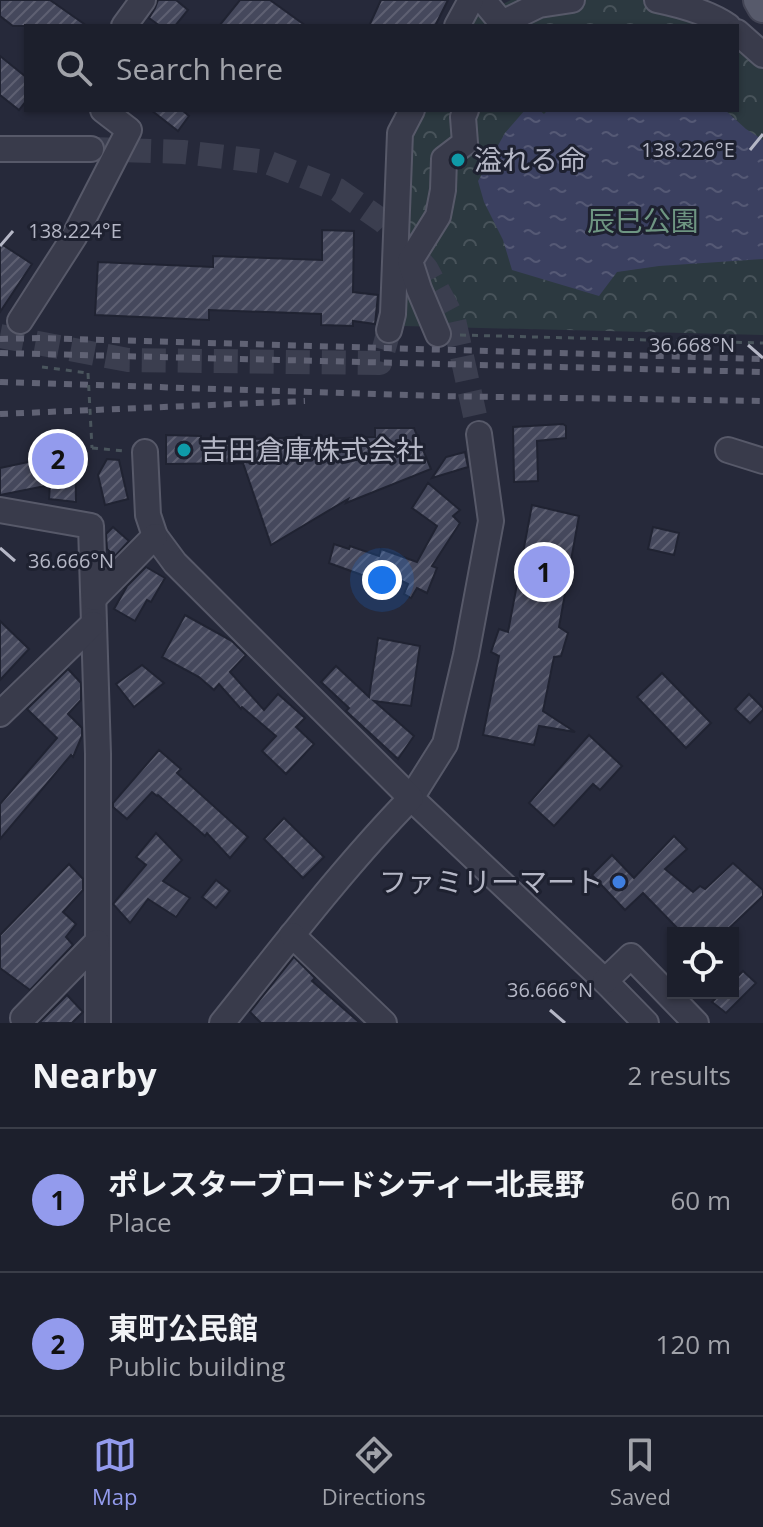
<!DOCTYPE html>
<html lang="en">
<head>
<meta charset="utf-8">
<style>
	:root { --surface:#1c1f2c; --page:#252734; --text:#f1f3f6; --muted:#a0a2a9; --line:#3a3d48; --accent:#939bed }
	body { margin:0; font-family:"Open Sans","Noto Sans JP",sans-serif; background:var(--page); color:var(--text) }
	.controls { position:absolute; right:24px; bottom:24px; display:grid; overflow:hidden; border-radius:0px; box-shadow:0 2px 6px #0004 }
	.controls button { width:72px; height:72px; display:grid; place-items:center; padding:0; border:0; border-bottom:2px solid var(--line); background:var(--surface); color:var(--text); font:40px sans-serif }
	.you { position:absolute; left:382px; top:580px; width:28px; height:28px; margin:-20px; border:6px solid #fff; border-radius:50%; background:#1a73e8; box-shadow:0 0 0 12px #1a73e833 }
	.badge { display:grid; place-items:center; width:52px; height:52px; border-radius:50%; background:var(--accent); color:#111; font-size:26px; font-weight:700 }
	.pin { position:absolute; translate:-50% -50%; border:4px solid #fff; box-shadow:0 2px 8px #0006 }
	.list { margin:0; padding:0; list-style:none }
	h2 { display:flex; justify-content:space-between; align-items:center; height:104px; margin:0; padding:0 32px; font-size:34px }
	h2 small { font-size:26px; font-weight:400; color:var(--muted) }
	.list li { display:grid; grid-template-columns:52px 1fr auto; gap:24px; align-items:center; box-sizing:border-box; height:144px; padding:0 32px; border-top:2px solid var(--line) }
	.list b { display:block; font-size:30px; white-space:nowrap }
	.list p { margin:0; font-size:26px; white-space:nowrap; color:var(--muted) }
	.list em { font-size:26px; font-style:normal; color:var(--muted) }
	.icon { flex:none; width:44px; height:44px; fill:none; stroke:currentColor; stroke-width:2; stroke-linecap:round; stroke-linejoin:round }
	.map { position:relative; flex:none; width:763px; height:1023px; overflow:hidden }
	.search { position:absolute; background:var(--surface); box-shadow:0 2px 6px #0004; left:24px; right:24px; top:24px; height:88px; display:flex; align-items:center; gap:20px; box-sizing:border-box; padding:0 28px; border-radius:0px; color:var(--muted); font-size:30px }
	.sheet { height:392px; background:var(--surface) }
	nav { display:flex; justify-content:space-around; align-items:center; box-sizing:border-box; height:112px; border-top:2px solid var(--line); background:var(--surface); font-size:22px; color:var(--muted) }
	nav a { display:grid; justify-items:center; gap:4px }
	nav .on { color:var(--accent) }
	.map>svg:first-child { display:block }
	.forest { fill:url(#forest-crowns) }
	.water { fill:url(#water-ripples) }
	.building { fill:url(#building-hatch); stroke:#202332; stroke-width:2 }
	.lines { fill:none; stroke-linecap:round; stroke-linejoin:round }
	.minor-tunnel { stroke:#3b3e4f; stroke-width:24; stroke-dasharray:24 12; stroke-linecap:butt }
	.minor-casing { stroke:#575969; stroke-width:28 }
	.major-casing { stroke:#424454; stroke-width:34 }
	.path { stroke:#4a555d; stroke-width:3; stroke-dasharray:6 6; stroke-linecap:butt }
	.minor { stroke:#393b4b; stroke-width:24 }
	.major { stroke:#575a6b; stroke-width:30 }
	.rail { stroke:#606274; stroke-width:6; stroke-dasharray:8 8; stroke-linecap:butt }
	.path-bridge { stroke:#4a555d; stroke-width:3; stroke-dasharray:6 6; stroke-linecap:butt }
	.ticks { fill:none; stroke:#b5b7c6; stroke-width:3 }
	.culture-dot { fill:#0f9aa8; stroke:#1e2130; stroke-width:3 }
	.shop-dot { fill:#3f7fe0; stroke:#1e2130; stroke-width:3 }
	.labels { text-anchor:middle; stroke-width:6; stroke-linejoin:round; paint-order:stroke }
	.poi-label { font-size:28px; fill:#b5b7c6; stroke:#1e2130; text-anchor:start }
	.park-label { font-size:28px; fill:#6e9582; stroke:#1e2130 }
	.ticks-label { font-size:20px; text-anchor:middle; fill:#b5b7c6; stroke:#1e2130; stroke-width:6; stroke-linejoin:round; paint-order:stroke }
</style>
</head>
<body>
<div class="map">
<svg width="763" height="1023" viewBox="0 0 763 1023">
	<defs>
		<pattern id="forest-crowns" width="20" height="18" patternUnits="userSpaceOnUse" patternTransform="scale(2)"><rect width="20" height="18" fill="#2c3940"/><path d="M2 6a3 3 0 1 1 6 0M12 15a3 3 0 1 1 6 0" fill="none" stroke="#48535a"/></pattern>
		<pattern id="water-ripples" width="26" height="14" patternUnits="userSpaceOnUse" patternTransform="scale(2)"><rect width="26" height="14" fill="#3b4060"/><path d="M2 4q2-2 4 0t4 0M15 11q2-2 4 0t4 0" fill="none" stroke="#555975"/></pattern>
		<pattern id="building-hatch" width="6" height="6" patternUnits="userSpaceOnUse" patternTransform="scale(2)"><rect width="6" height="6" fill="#45485c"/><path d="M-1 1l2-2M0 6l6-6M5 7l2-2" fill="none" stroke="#5e6072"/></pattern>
	</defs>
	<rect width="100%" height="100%" fill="#26293a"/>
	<polygon class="forest" points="511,0 696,0 763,40 763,335 404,326 406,156 422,110 737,110 737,26 470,26 477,17"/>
	<polygon class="water" points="525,110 539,110 544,114 548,110 725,110 746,129 763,140 763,259 659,266 617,272 599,296 512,270 503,240 484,202 478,181 505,133"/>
	<g class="building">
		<polygon points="0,0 50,0 87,26 13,26 0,16"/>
		<polygon points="158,0 176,0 188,10 175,26 160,26 149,18 155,8"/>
		<polygon points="240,0 270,0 306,26 219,26"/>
		<polygon points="381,0 448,0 435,26 369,26"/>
		<polygon points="0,56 26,77 26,101 19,110 0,95"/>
		<polygon points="151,110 182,110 189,116 178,131"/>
		<polygon points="322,230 354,231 353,292 378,295 375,324 353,321 353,326 321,325 321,314 209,310 209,320 95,315 98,262 213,267 213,256 322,260"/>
		<polygon points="0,243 32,264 0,312"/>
		<polygon points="563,424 566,426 566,438 537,441 538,481 514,482 513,427"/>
		<polygon points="375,428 414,428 431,469 346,503 348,499 271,545 243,463 166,464 166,435 201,436 201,441 284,438 284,440 375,437"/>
		<polygon points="75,442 76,502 49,499 50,485 0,495 0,468 33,461 32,444"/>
		<polygon points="465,452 468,467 432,478 446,457"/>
		<polygon points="107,459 119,460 128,499 105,505 98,475"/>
		<polygon points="428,483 460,510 453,516 460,523 432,566 437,568 427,593 417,588 411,598 404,594 408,584 398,579 395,587 329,563 334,544 349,549 350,546 379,556 381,549 417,562 437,526 412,508"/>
		<polygon points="532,505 579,516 559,627 568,633 561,656 554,657 543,711 575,732 539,726 534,745 483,735 499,656 491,652 499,629 508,632"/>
		<polygon points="113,527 129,541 115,556 107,549 106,534"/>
		<polygon points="653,527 679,533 674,555 648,549"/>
		<polygon points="146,567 165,578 151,602 147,600 135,621 114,609 126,588 125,588"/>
		<polygon points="185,615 232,641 246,655 230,672 264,710 278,694 305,718 296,727 314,744 286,774 262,751 276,736 242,707 241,709 219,684 214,690 199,677 162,657"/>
		<polygon points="0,621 29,649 0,680"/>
		<polygon points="378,638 420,646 411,706 374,701 414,736 398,759 346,711 349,708 321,682 336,666 369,697"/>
		<polygon points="142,665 164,683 134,707 116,684"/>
		<polygon points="68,669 81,683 81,700 68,714 82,728 82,736 73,757 71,755 0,839 0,804 57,738 27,709"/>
		<polygon points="662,673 711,723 686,748 637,697"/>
		<polygon points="749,694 763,708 763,710 750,723 735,709"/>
		<polygon points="589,735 622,766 600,790 593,784 554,826 529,803"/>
		<polygon points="159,750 181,769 177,773 248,837 230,858 207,833 205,836 158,795 157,796 152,792 127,819 113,807 113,803"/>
		<polygon points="284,818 324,857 303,878 264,839"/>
		<polygon points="156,833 182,860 163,881 190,898 176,917 148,899 130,923 113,904 146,865 136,857"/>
		<polygon points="674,836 687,849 665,869 693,892 700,886 705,889 733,863 763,890 763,896 724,933 682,933 643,893 625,910 592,875 612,855 634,878"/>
		<polygon points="69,864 83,879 83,890 63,912 76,924 66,937 73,945 30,990 0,968 0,935"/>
		<polygon points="216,880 230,891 216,908 202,897"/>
		<polygon points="294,957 315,978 312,981 360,1023 261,1023 250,1012"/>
		<polygon points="743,971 756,983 726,1013 712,1002 721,993 733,993 733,981"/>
		<polygon points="67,995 83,1012 72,1023 39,1023"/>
	</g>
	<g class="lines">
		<g class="minor-tunnel">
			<polyline points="91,149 183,152 267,162 338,190 384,222 426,268 454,320 479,434"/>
			<polyline points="0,336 128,360 380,363 389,330"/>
		</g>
		<g class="minor-casing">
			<g id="minor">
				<polyline points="483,0 502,23 539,5 572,0"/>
				<path d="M657,0C681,5 708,12 728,26"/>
				<polyline points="124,26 143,0"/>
				<polyline points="457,26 471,0"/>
				<polyline points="737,32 763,55"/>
				<polyline points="0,149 91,149"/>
				<polyline points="20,321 74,237 129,130 103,110"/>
				<polyline points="389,330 393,314 400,133 412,110"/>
				<polyline points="438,334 419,289 410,261 438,216 443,190 444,159 465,143 463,117 466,110"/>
				<polyline points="479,434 491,521 466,655 445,744 411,798 605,981 646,1023"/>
				<polyline points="728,450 763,461"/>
				<path d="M145,452L148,515L155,536L175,563L411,798C343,868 283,947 222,1023"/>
				<polyline points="0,510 91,526 98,754 98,1023"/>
				<polyline points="94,598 155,536"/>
				<polyline points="0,714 93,624"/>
				<polyline points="292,935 384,1023"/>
				<polyline points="605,981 631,956 696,1023"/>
				<polyline points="23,1018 97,942"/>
			</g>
		</g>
		<g class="major-casing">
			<polyline id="major" points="759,0 763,7"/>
		</g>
		<g class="path">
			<polyline points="460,335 763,343"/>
			<polyline points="42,367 88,373"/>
			<polyline points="92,448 125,451"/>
		</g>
		<use href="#minor" class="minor"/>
		<use href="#major" class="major"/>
		<g class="rail">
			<polyline points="0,339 39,338 763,359"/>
			<polyline points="0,353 763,372"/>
			<polyline points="0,382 437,396 763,401"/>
			<polyline points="0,414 305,401"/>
		</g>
		<polyline class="path-bridge" points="88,373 92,448"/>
	</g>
	<path class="ticks" d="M750,150L763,134M0,246L13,231M748,345L763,358M0,548L15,561M550,1010L565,1023"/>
	<g class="culture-dot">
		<circle cx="458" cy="160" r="8"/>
		<circle cx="184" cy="450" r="8"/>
	</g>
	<circle class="shop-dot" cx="619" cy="882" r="8"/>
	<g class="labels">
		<g class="poi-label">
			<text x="474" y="170">溢れる命</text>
			<text x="200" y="460">吉田倉庫株式会社</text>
			<text x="603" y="892" text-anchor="end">ファミリーマート</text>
		</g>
		<g class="park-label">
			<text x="643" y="231">辰巳公園</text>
		</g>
	</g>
	<g class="ticks-label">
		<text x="688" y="157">138.226°E</text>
		<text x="75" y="238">138.224°E</text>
		<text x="692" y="352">36.668°N</text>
		<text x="71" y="568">36.666°N</text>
		<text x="550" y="997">36.666°N</text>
	</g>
</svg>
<div class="controls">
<button><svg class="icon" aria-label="locate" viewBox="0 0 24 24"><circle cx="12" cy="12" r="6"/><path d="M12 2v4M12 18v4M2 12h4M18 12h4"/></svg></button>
</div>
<div class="you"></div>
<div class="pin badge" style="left:544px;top:572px">1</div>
<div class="pin badge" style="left:58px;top:459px">2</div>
<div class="search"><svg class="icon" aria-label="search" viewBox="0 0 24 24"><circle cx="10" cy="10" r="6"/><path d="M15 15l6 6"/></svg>Search here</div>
</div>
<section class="sheet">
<h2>Nearby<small>2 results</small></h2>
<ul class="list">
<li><span class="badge">1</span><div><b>ポレスターブロードシティー北長野</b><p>Place</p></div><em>60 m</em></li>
<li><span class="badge">2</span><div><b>東町公民館</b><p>Public building</p></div><em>120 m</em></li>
</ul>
</section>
<nav>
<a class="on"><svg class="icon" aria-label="map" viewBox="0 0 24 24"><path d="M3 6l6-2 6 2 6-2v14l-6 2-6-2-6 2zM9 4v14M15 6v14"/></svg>Map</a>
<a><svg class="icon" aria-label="directions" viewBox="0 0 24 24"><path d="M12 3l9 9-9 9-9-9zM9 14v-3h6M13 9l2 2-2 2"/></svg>Directions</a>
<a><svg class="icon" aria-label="saved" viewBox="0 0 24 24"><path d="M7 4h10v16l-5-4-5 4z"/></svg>Saved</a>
</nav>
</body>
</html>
